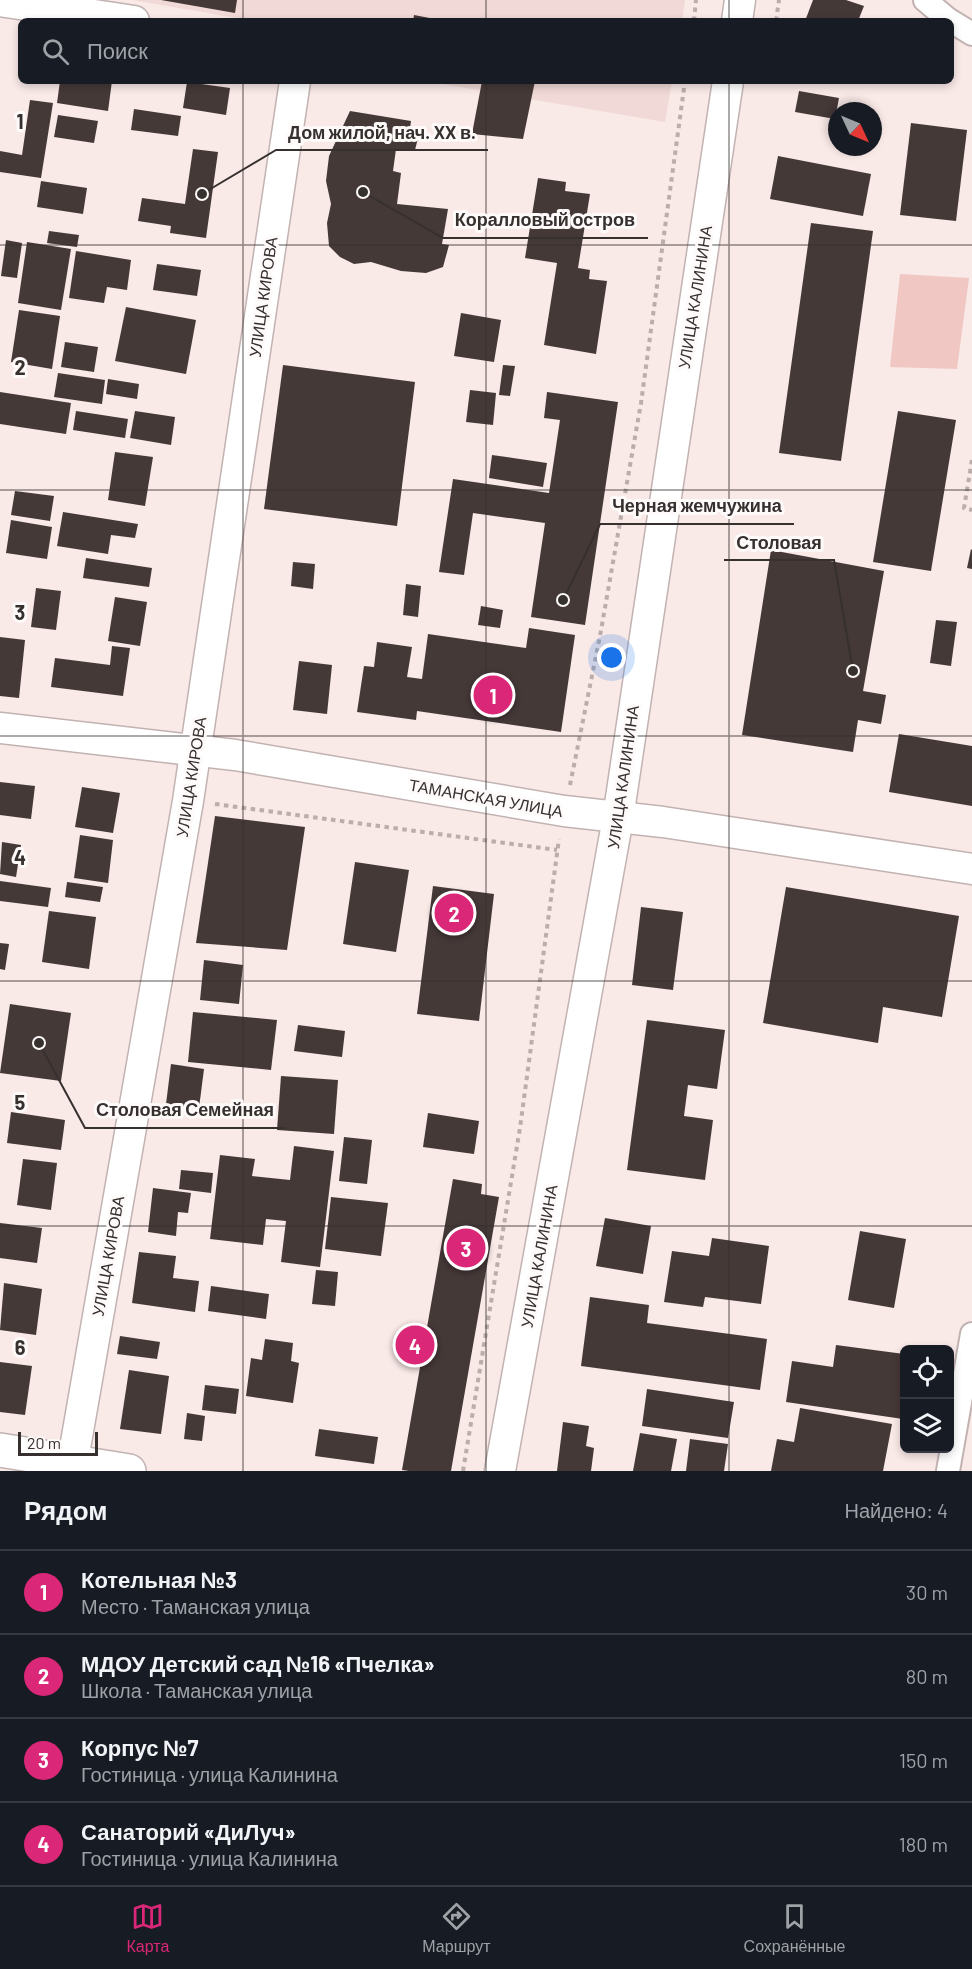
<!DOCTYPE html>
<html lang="ru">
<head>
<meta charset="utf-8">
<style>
	:root { --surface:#171b24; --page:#20242c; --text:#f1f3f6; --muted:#9ea1a6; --line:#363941; --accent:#db2777 }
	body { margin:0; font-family:Barlow,sans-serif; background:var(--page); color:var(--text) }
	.controls { position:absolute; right:18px; bottom:18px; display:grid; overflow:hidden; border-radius:9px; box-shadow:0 3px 9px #0003 }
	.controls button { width:54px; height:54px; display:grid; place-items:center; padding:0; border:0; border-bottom:2px solid var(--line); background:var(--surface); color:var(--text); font:30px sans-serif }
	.compass { position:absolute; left:828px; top:102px; width:54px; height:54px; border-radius:50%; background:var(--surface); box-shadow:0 3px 9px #0003; rotate:134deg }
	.scale { position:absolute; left:18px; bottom:15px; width:80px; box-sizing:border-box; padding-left:6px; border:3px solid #36302f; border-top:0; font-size:16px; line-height:21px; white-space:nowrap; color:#36302f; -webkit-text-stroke:4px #fdfaf9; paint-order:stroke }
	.you { position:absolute; left:612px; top:658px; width:21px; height:21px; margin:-15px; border:4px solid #fff; border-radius:50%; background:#1a73e8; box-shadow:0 0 0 9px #1a73e833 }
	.badge { display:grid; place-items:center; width:39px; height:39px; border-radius:50%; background:var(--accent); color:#fff; font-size:20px; font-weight:700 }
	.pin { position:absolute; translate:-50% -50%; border:3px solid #fff; box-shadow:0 2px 6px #0006 }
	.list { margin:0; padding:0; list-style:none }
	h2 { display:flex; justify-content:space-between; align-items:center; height:78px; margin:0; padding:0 24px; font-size:26px }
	h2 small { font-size:20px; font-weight:400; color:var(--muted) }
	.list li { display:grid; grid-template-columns:39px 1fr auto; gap:18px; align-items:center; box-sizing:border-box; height:84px; padding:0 24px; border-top:2px solid var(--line) }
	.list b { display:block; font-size:22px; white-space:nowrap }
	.list p { margin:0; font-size:20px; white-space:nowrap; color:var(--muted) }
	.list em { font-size:20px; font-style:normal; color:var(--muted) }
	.icon { flex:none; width:33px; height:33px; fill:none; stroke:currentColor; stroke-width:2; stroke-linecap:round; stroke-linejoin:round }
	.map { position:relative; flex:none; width:972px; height:1471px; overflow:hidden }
	.search { position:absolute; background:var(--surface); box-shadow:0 3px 9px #0003; left:18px; right:18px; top:18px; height:66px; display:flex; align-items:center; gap:15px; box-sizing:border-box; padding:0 21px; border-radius:9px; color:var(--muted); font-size:22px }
	.sheet { height:414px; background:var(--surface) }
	nav { display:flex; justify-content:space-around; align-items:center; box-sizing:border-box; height:84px; border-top:2px solid var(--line); background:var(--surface); font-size:16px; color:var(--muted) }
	nav a { display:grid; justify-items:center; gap:3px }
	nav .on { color:var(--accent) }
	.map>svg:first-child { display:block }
	.built { fill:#f0d9d6 }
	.green { fill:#f0c7c3 }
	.building { fill:#453938 }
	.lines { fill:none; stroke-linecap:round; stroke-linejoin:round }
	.pedestrian-casing { stroke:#c2b3b2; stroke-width:26 }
	.minor-casing { stroke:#c2b3b2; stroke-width:33 }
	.tertiary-casing { stroke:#c2b3b2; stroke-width:36 }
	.path { stroke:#baadab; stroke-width:4; stroke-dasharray:4.5 4.5; stroke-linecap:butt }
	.pedestrian { stroke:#fff; stroke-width:22 }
	.minor { stroke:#fff; stroke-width:30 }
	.tertiary { stroke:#fff; stroke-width:33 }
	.grid { fill:none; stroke:#36302f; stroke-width:1.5; stroke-opacity:0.55 }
	.labels { text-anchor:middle; stroke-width:6; stroke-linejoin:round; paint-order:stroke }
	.street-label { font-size:16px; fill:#36302f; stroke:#fdfaf9 }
	.grid-label { font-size:20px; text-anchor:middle; font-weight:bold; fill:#36302f; stroke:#fdfaf9; stroke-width:6; stroke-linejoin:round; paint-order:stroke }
	.leader { fill:none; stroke:#36302f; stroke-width:2 }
	.callout-dot { fill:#36302f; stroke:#fdfaf9; stroke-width:2 }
	.callout-label { font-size:18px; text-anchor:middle; font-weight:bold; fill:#36302f; stroke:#fdfaf9; stroke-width:6; stroke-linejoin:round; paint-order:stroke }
</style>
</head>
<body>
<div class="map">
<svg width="972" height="1471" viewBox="0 0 972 1471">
	<rect width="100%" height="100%" fill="#f9e9e7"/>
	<g class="built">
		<polygon points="133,0 685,0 682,21 254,21"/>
		<polygon points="425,81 672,81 665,122"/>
	</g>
	<polygon class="green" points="900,274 969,278 957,369 890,367"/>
	<g class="building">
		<polygon points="161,0 237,0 235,13"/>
		<polygon points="813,0 846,0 864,6 858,21 805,21"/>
		<polygon points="414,15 440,20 439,21 413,21"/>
		<polygon points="60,81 112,81 108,111 57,103"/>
		<polygon points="482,81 535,81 523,139 472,134"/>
		<polygon points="187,82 230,88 226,115 183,108"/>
		<polygon points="799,91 839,98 835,119 795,112"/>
		<polygon points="30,100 53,103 41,178 0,172 0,151 22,155"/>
		<polygon points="134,109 181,116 178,136 131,130"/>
		<polygon points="350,111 411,121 409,136 418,138 415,150 396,149 393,171 401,173 397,204 448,209 442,244 449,245 443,267 426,273 401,271 371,262 354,264 340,257 329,246 327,223 331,204 326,181 329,156"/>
		<polygon points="58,115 98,121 94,143 54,137"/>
		<polygon points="911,123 967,130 956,221 900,215"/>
		<polygon points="193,149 218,152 206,238 170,233 171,226 138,221 142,198 185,204"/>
		<polygon points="778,156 871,174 863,216 770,199"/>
		<polygon points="538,178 566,182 565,191 590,194 578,268 590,270 589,279 607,281 596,354 544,345 557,263 525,258"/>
		<polygon points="41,181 87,188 83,214 37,207"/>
		<polygon points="811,223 873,231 841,461 779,453"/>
		<polygon points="49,231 79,235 77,247 47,243"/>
		<polygon points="6,240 22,243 17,278 1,276"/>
		<polygon points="27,242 71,249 61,310 18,303"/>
		<polygon points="76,251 131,260 127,290 107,287 104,303 69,298"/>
		<polygon points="157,264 201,270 197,296 153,290"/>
		<polygon points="126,307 196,320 186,374 115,361"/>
		<polygon points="19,310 60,316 52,369 11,362"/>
		<polygon points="461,313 501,320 494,362 454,356"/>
		<polygon points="65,342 98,347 94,372 61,367"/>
		<polygon points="283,365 415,382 397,526 264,509"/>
		<polygon points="503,365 515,366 510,396 499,395"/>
		<polygon points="58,373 105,380 102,404 54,397"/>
		<polygon points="108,379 139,384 137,399 106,394"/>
		<polygon points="470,390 496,393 493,425 466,422"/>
		<polygon points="0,392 71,403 66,434 0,424"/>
		<polygon points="547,392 618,402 585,625 531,617 545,523 473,513 464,575 439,572 453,479 549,493 560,420 544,418"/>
		<polygon points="76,411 128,419 125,438 73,430"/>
		<polygon points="135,411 175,417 171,445 130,438"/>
		<polygon points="898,411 956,420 931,571 873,562"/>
		<polygon points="115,452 153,457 145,506 108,500"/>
		<polygon points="492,455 547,463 543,487 489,478"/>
		<polygon points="15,491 54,496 50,521 11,515"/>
		<polygon points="63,512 138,524 135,538 111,535 108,554 57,546"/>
		<polygon points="11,520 52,527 47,559 6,553"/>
		<polygon points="971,549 972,550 972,569 967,568"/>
		<polygon points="771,550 884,571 863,691 886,695 881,724 858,720 853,752 742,735"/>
		<polygon points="86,558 152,568 149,587 83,578"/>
		<polygon points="293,562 315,564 313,589 291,586"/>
		<polygon points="406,584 421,586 418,617 403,615"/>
		<polygon points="36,588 61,591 56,630 31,627"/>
		<polygon points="115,597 147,602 140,646 108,641"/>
		<polygon points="481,606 503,610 500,628 478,625"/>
		<polygon points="936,620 957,622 951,666 930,663"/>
		<polygon points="529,628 575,635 561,732 417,711 416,720 357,712 364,666 374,667 377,642 412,647 407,677 422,679 428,634 526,648"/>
		<polygon points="0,637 25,640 19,698 0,696"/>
		<polygon points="112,646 130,648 123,696 51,687 55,658 110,665"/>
		<polygon points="299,661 332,665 327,714 293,710"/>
		<polygon points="899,734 972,746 972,806 889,792"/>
		<polygon points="0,782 35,786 31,819 0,815"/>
		<polygon points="82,787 120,793 113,833 75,827"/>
		<polygon points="215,816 305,827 287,950 196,943"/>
		<polygon points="80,835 113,840 108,883 74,878"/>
		<polygon points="2,842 21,845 16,877 0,874"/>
		<polygon points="355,862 409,870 396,952 343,944"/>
		<polygon points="0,881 51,888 48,907 0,901"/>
		<polygon points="67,882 103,887 100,902 65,897"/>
		<polygon points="433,886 494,894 479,1021 417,1014"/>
		<polygon points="786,887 959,916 942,1017 883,1007 878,1043 763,1023"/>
		<polygon points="641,907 683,912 673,990 632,985"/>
		<polygon points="49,911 96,917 89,969 42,962"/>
		<polygon points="0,943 9,944 5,970 0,969"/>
		<polygon points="204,960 243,965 239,1004 200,1000"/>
		<polygon points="10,1004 71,1013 61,1081 0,1073"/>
		<polygon points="193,1012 277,1020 271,1070 188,1062"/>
		<polygon points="647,1020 725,1030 717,1089 688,1085 684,1116 713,1120 705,1180 627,1170"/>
		<polygon points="298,1025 345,1031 342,1057 294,1051"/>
		<polygon points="171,1064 204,1069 199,1108 166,1104"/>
		<polygon points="281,1076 338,1080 334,1134 277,1130"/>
		<polygon points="11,1112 65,1120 61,1150 7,1143"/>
		<polygon points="428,1113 479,1121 474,1154 423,1147"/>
		<polygon points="344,1137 372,1140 367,1184 339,1181"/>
		<polygon points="294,1146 334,1151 320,1267 281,1262 286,1221 266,1219 263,1245 210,1239 220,1155 255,1159 252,1176 290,1180"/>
		<polygon points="23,1159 57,1163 51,1210 17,1205"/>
		<polygon points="181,1170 213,1173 211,1193 179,1189"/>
		<polygon points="453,1179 482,1184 481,1194 499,1197 451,1471 409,1471 402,1470"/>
		<polygon points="153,1188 191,1193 188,1213 178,1212 176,1236 148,1232"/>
		<polygon points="331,1197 388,1203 381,1256 325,1249"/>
		<polygon points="605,1218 651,1226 643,1274 596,1266"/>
		<polygon points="0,1223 42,1228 37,1263 0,1258"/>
		<polygon points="860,1231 906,1239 894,1308 848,1300"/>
		<polygon points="712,1238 769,1246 761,1304 705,1297 703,1307 664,1302 672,1251 709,1256"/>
		<polygon points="139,1252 176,1256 173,1278 199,1281 195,1312 132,1303"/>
		<polygon points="316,1270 338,1272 335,1306 312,1304"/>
		<polygon points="4,1283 42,1289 36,1335 0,1330"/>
		<polygon points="211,1286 269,1294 266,1319 208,1311"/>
		<polygon points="590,1297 649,1305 647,1323 767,1339 760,1390 581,1366"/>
		<polygon points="120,1336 160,1342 157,1359 117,1354"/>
		<polygon points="265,1339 293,1343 291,1361 299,1363 293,1403 246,1396 251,1358 262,1360"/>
		<polygon points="836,1345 904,1354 903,1419 786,1402 792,1361 833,1367"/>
		<polygon points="0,1362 32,1366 25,1415 0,1412"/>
		<polygon points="129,1370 169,1376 161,1434 120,1429"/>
		<polygon points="205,1385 239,1389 236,1414 202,1410"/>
		<polygon points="647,1389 734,1402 728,1438 642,1426"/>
		<polygon points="800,1408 892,1424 883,1471 771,1471 777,1439 794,1442"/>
		<polygon points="187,1413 205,1416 202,1441 184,1439"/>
		<polygon points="563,1422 589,1426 586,1446 594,1448 591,1471 557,1471"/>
		<polygon points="319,1429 378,1437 374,1464 315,1456"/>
		<polygon points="640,1433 677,1439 671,1471 633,1471"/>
		<polygon points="690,1439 728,1444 724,1471 686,1471"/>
	</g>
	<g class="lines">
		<g class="pedestrian-casing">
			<g id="pedestrian">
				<polyline points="925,0 950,21"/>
				<polyline points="951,21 972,34"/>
				<polyline points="948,1471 972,1334"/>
			</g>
		</g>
		<g class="minor-casing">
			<g id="minor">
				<polyline points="0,1 134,21"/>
				<polyline points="737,21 740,0"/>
				<polyline points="0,728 235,755 564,811 663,822 972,869"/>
				<polyline points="71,1471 188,801 295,81"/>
				<polyline points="500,1471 618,818 728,81"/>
			</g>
		</g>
		<g class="tertiary-casing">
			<polyline id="tertiary" points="0,1450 129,1471"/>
		</g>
		<g class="path">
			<polyline points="694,21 696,0"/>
			<polyline points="776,21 779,0"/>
			<polyline points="972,460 964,508 972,510"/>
			<polyline points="570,785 600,636 641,403 685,81"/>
			<polyline points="215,804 557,850"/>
			<polyline points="463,1471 520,1128 559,839"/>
		</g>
		<use href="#pedestrian" class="pedestrian"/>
		<use href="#minor" class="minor"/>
		<use href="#tertiary" class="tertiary"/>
	</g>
	<path class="grid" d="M243,0V21M486,0V21M729,0V21M243,81V1471M486,81V1471M729,81V1471M0,245H972M0,490H972M0,736H972M0,981H972M0,1226H972"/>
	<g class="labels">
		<g class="street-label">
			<text transform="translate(263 297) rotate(-82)" y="6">УЛИЦА КИРОВА</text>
			<text transform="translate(695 297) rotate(-81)" y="6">УЛИЦА КАЛИНИНА</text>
			<text transform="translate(191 777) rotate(-81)" y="6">УЛИЦА КИРОВА</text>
			<text transform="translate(623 777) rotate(-82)" y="6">УЛИЦА КАЛИНИНА</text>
			<text transform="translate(486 798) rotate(10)" y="6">ТАМАНСКАЯ УЛИЦА</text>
			<text transform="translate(108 1256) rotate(-80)" y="6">УЛИЦА КИРОВА</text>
			<text transform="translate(539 1256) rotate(-80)" y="6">УЛИЦА КАЛИНИНА</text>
		</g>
	</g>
	<g class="grid-label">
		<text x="20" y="129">1</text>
		<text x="20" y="375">2</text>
		<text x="20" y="620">3</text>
		<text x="20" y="865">4</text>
		<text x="20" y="1110">5</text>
		<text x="20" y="1355">6</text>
	</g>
	<path class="leader" d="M202 194L276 150H488M363 192L443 238H648M563 600L600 524H794M853 671L834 560H724M39 1043L85 1128H286"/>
	<g class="callout-dot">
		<circle cx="202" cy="194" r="6"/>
		<circle cx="363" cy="192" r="6"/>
		<circle cx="563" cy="600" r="6"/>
		<circle cx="853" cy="671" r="6"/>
		<circle cx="39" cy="1043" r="6"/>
	</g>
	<g class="callout-label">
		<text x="382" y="139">Дом жилой, нач. XX в.</text>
		<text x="545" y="226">Коралловый остров</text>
		<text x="697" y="512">Черная жемчужина</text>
		<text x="779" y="549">Столовая</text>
		<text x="185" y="1116">Столовая Семейная</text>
	</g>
</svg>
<div class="controls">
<button><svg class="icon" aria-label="locate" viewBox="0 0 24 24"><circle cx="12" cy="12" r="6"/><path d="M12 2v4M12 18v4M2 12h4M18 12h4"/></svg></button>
<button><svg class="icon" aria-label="layers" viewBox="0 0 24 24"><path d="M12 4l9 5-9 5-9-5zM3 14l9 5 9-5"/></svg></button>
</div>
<svg class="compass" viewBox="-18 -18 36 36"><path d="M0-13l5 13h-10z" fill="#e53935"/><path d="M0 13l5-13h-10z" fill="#9ea1a6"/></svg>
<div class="scale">20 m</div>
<div class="you"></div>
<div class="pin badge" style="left:493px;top:695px">1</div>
<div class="pin badge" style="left:454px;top:913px">2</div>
<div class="pin badge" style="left:466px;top:1248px">3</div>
<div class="pin badge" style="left:415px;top:1345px">4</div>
<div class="search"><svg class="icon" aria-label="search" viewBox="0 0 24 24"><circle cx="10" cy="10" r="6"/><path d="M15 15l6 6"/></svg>Поиск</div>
</div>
<section class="sheet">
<h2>Рядом<small>Найдено: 4</small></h2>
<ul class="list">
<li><span class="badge">1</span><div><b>Котельная №3</b><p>Место · Таманская улица</p></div><em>30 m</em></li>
<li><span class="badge">2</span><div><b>МДОУ Детский сад №16 «Пчелка»</b><p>Школа · Таманская улица</p></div><em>80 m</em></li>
<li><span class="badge">3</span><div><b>Корпус №7</b><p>Гостиница · улица Калинина</p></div><em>150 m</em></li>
<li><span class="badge">4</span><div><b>Санаторий «ДиЛуч»</b><p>Гостиница · улица Калинина</p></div><em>180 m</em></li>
</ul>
</section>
<nav>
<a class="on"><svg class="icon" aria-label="map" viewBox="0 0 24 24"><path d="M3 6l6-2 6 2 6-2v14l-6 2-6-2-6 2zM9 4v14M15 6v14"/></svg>Карта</a>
<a><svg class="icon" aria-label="directions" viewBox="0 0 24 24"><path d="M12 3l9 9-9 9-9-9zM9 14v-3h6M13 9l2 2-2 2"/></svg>Маршрут</a>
<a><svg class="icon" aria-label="saved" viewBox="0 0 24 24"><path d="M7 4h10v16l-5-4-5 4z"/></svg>Сохранённые</a>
</nav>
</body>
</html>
